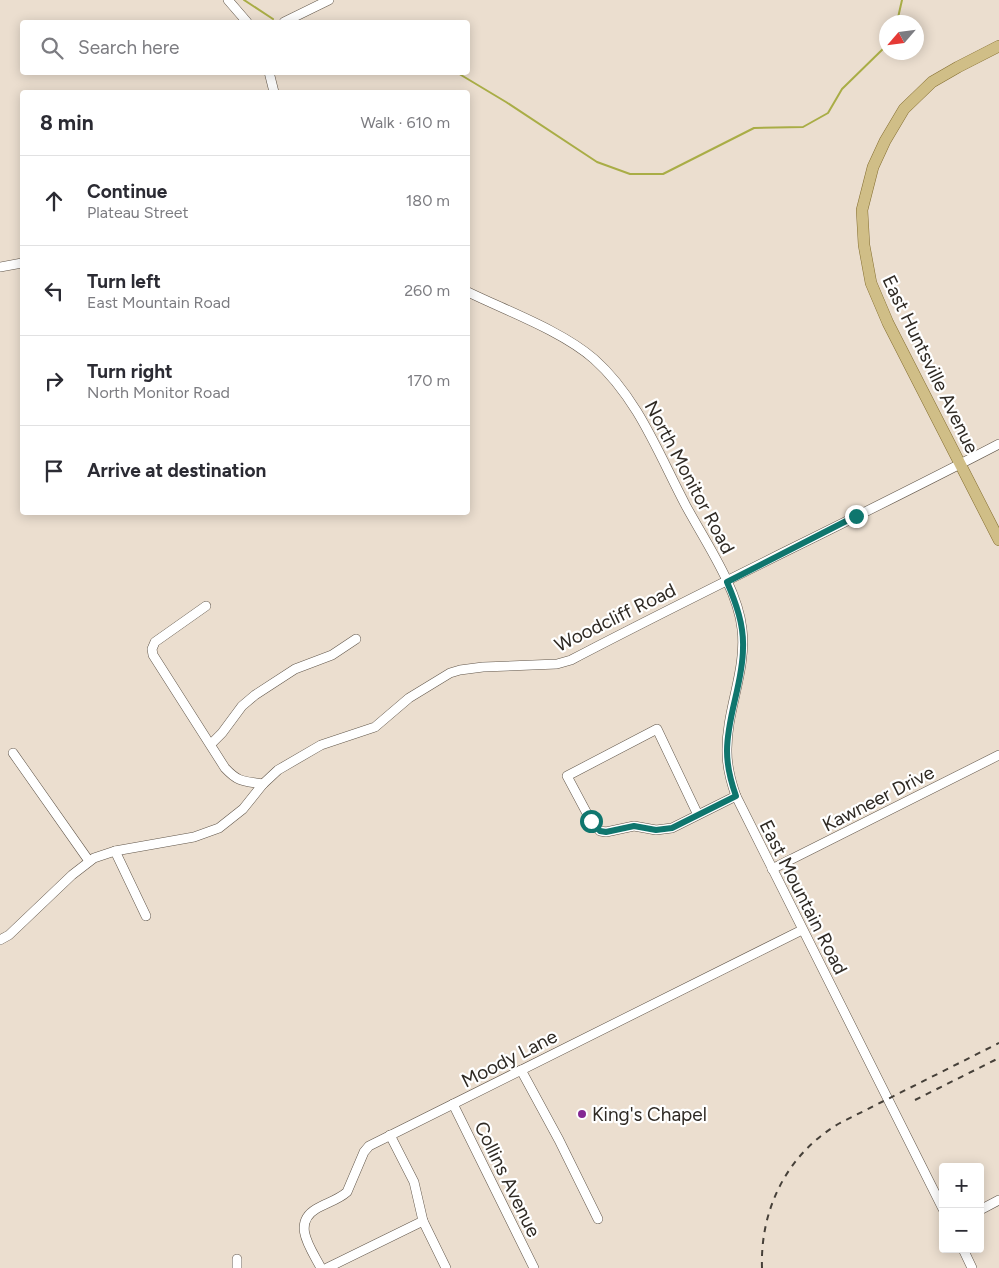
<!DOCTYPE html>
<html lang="en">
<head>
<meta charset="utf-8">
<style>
	:root { --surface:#fff; --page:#f7f7f7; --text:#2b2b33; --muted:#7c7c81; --line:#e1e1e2 }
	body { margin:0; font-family:Figtree,sans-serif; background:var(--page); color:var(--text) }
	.controls { position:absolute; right:15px; bottom:15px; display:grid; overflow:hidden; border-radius:5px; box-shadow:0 2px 12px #0003 }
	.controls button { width:45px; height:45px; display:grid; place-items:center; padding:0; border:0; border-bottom:1px solid var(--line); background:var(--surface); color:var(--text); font:25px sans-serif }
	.compass { position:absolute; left:879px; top:15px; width:45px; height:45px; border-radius:50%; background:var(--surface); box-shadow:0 2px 12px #0003; rotate:242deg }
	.stop { position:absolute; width:15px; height:15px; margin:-11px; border:4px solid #0f766e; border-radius:50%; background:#fff }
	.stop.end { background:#0f766e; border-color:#fff; box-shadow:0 1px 5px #0008 }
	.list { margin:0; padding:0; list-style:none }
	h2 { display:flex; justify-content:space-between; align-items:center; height:65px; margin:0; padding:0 20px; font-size:21px }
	h2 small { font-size:16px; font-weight:400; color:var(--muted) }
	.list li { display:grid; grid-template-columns:32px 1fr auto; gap:15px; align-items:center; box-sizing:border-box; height:90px; padding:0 20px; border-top:1px solid var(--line) }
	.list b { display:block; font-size:19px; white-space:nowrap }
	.list p { margin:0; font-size:16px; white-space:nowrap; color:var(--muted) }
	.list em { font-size:16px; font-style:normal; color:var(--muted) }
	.icon { flex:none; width:28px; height:28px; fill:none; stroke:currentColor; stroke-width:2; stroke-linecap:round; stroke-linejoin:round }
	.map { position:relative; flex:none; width:999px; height:1268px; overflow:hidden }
	.search { position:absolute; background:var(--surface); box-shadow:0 2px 12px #0003; left:20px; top:20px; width:450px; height:55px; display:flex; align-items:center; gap:12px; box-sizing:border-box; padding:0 18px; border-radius:5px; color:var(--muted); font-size:19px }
	.panel { position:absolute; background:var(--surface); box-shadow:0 2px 12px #0003; left:20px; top:90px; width:450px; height:425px; border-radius:5px }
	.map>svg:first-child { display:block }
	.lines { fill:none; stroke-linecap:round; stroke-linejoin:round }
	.stream { stroke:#a9ad46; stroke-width:2 }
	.minor-casing { stroke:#61564a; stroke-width:10 }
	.major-casing { stroke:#846e30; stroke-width:12 }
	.minor { stroke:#fff; stroke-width:9 }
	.major { stroke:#d0be87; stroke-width:11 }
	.rail { stroke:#464039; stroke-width:2; stroke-dasharray:6 6; stroke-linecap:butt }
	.route { stroke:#0f766e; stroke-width:6 }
	.poi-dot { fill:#842893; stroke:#fff; stroke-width:2 }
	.labels { text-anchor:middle; stroke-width:4.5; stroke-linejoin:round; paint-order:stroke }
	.street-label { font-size:19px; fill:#2f2a24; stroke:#fff }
	.poi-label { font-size:19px; fill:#2f2a24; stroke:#fff; text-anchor:start }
</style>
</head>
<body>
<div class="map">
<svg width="999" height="1268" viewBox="0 0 999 1268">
	<rect width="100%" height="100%" fill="#ebdecf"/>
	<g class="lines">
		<g class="stream">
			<polyline points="244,0 273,19"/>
			<polyline points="897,22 902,0"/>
			<polyline points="414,72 428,74 444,72"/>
			<polyline points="456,72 506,102 597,162 630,174 663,174 754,128 803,127 828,113 842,89 886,46"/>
		</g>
		<g class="minor-casing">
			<g id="minor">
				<polyline points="228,0 247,22"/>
				<polyline points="284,22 329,0"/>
				<polyline points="269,72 274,92"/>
				<polyline points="0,267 22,263"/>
				<path d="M468,292C507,311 562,331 594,359C638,398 659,455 686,506C705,541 738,589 742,629C747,671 726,710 727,752C727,767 731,782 736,796L943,1209"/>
				<path d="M206,606L155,642L152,649L153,655L225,768C239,783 244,781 263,784"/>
				<polyline points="211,744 222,733 242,706 255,695 295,669 332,655 356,639"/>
				<polyline points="13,753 89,861"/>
				<polyline points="698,815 657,729 567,776 591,821 600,831 606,832 634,826 656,830 672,828 736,796"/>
				<polyline points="115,851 146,916"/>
				<polyline points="772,869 999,755"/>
				<path d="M0,940L9,935L72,875L94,858L115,851L194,837L219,828L243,809L263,784L278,770L321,745L375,727L409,698L450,673L460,670L483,667L557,664L571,660C712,586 857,518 999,444"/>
				<polyline points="521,1070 559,1140 598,1219"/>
				<polyline points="453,1104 534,1268"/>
				<polyline points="390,1135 414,1182 423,1221 446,1268"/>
				<polyline points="980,1210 999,1200"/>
				<polyline points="963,1249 972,1268"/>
				<polyline points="237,1259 237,1268"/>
				<path d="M321,1268C312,1250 291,1224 316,1209C326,1203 338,1200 347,1192L364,1152L369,1146L802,930"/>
				<polyline points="327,1268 423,1221"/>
			</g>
		</g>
		<g class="major-casing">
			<polyline id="major" points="999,46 958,67 932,82 904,109 885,141 873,167 862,210 864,245 871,283 888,323 999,540"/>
		</g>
		<use href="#minor" class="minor"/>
		<use href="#major" class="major"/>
		<g class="rail">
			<polyline points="915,1100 999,1058"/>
			<path d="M762,1268C760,1208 788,1153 840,1123L999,1043"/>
		</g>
	</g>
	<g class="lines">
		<path class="route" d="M591,821L600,831L606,832L634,826L656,830L672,828L736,796C731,782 727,766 727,751C727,716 743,683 743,648C744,625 736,603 727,582L856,516"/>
	</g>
	<circle class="poi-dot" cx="582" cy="1114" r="5"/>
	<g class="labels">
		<g class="street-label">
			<text transform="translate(931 364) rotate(64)" y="7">East Huntsville Avenue</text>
			<text transform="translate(690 477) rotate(62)" y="7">North Monitor Road</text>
			<text transform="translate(615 617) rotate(-26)" y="7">Woodcliff Road</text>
			<text transform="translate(878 798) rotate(-27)" y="7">Kawneer Drive</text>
			<text transform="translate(804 897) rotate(63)" y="7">East Mountain Road</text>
			<text transform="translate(509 1058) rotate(-27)" y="7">Moody Lane</text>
			<text transform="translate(508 1179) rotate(64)" y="7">Collins Avenue</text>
		</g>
		<g class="poi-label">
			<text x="592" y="1121">King's Chapel</text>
		</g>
	</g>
</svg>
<div class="controls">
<button>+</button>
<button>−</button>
</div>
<svg class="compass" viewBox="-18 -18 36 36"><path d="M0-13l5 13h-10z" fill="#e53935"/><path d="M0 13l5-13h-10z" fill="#7c7c81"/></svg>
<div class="stop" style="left:591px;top:821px"></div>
<div class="stop end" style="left:856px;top:516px"></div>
<div class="search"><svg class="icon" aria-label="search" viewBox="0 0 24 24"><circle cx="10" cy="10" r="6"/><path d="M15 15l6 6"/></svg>Search here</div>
<section class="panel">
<h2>8 min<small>Walk · 610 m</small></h2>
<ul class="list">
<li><svg class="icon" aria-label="ahead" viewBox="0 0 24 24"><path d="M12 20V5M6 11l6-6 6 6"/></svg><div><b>Continue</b><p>Plateau Street</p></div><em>180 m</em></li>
<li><svg class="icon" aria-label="left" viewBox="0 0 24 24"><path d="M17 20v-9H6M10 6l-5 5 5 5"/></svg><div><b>Turn left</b><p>East Mountain Road</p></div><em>260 m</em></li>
<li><svg class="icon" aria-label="right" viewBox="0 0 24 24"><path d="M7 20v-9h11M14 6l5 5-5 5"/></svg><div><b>Turn right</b><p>North Monitor Road</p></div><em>170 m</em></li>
<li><svg class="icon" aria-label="arrive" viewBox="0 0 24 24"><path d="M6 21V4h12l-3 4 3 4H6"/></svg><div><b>Arrive at destination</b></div></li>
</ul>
</section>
</div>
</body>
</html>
